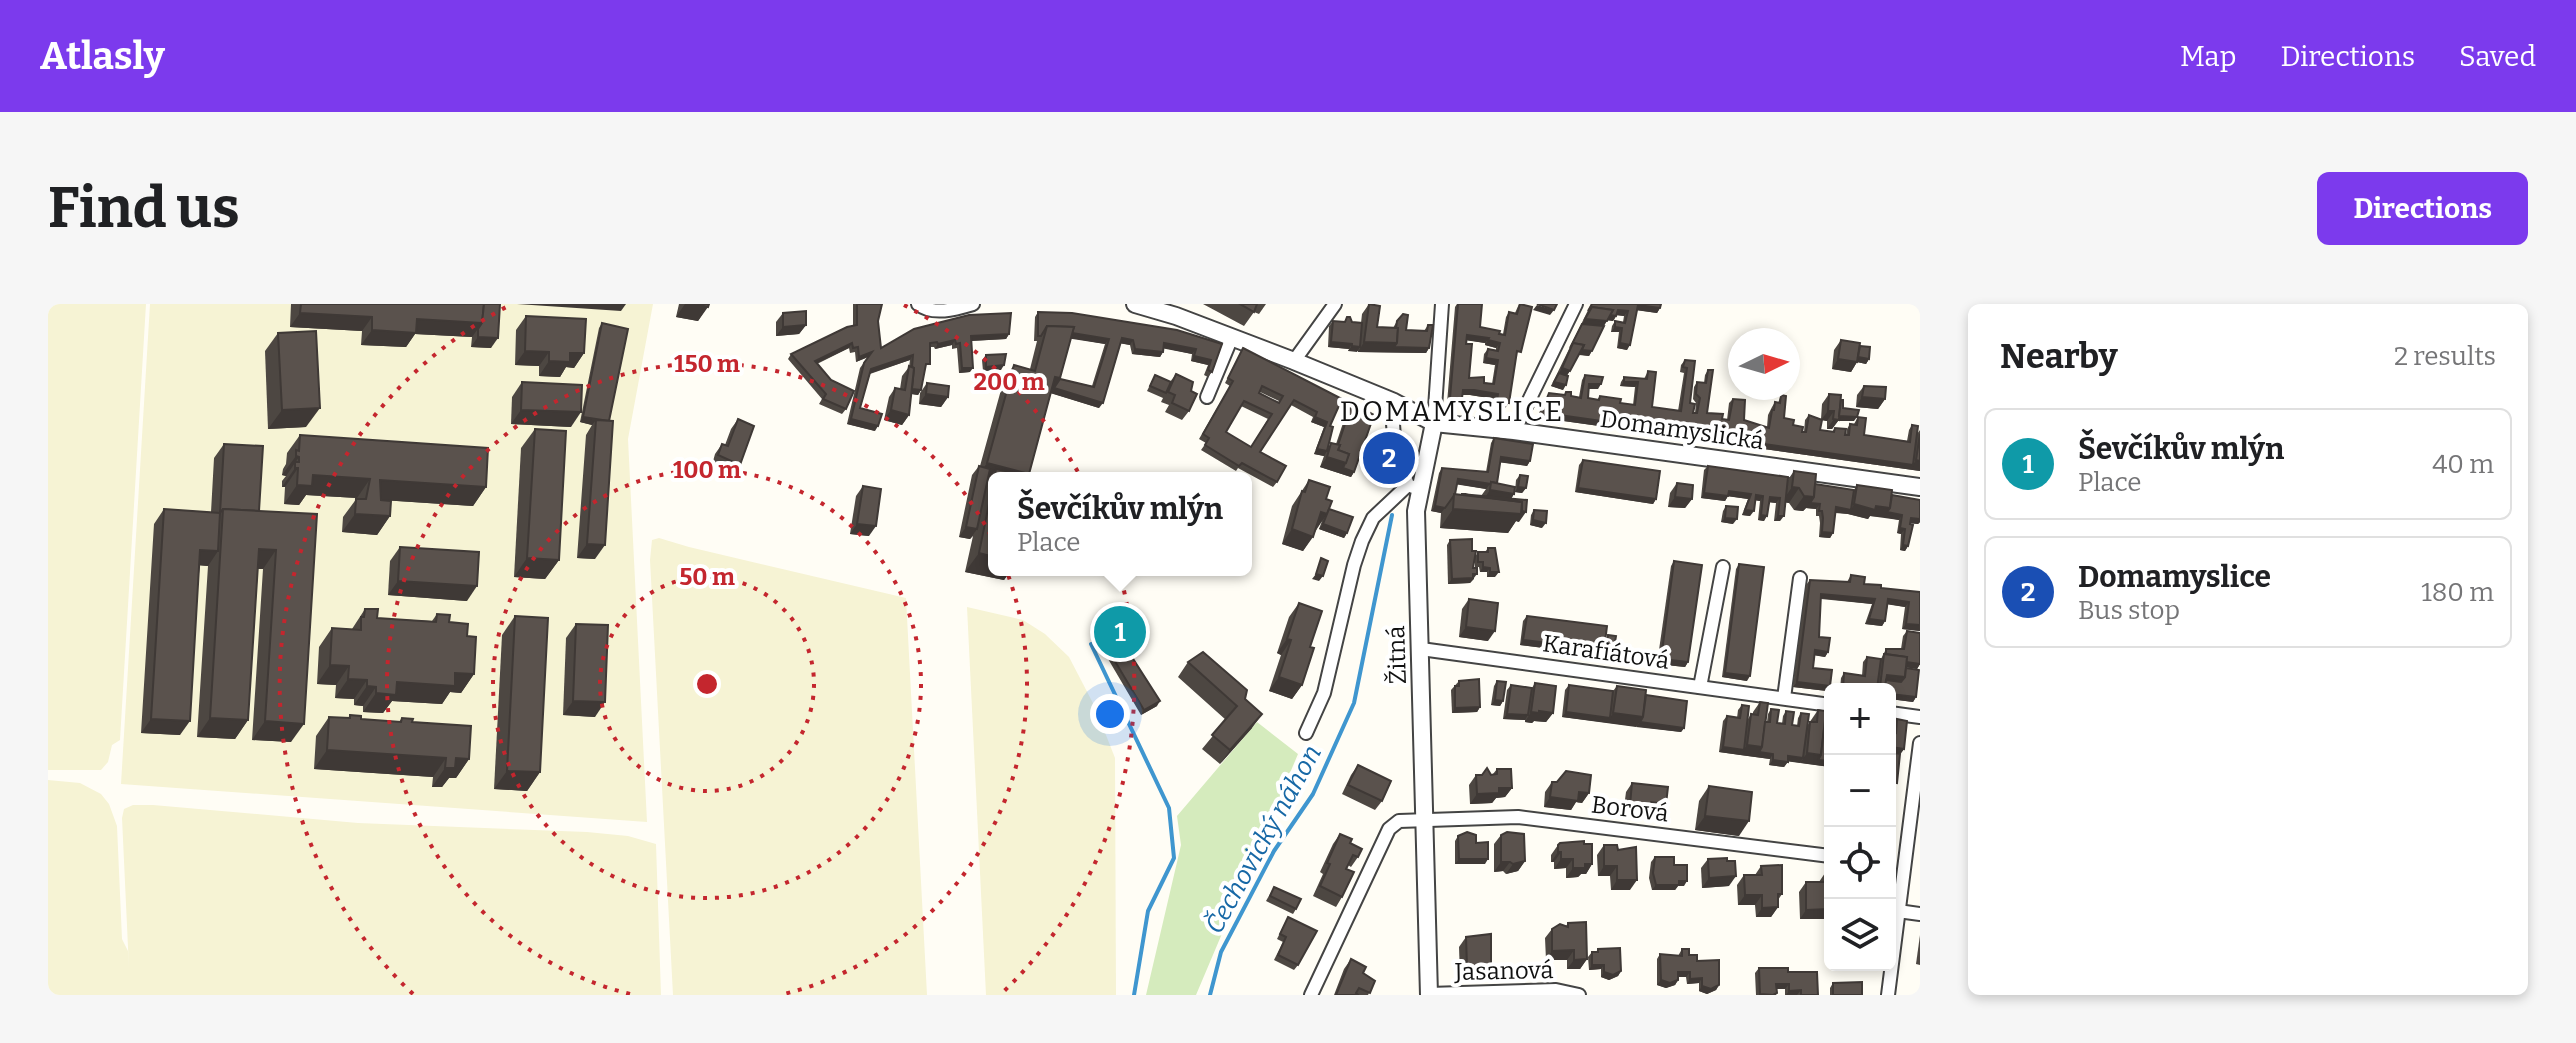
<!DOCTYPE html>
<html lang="en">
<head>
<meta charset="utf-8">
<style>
	:root { --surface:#fff; --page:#f6f6f6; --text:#202124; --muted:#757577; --line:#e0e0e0; --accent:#7c3aed }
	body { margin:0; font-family:Bitter,serif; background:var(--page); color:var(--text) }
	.controls { position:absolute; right:24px; bottom:24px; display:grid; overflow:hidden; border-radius:12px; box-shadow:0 4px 12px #0003 }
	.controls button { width:72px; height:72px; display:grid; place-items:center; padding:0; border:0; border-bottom:2px solid var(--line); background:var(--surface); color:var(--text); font:40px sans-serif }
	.compass { position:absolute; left:1680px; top:24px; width:72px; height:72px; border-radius:50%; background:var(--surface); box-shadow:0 4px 12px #0003; rotate:85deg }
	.you { position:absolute; left:1062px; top:410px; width:28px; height:28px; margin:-20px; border:6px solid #fff; border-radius:50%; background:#1a73e8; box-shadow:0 0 0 12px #1a73e833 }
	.badge { display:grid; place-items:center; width:52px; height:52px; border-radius:50%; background:var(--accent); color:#fff; font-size:26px; font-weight:700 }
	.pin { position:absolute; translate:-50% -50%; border:4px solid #fff; box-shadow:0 2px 8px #0006 }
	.popup { position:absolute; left:940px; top:168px; width:264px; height:104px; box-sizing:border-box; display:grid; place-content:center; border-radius:12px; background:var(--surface); filter:drop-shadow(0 2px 6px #0005); font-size:26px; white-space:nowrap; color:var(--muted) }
	.popup b { font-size:30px; color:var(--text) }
	.popup::after { content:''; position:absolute; left:50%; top:100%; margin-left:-16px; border:16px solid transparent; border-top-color:var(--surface) }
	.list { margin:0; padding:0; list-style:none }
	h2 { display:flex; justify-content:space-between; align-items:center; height:104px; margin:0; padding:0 32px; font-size:34px }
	h2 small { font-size:26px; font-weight:400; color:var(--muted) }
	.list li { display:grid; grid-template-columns:52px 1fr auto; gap:24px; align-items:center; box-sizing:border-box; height:112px; margin:0 16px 16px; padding:0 16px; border:2px solid var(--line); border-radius:12px }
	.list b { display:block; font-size:30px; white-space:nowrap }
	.list p { margin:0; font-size:26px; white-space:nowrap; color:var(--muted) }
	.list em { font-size:26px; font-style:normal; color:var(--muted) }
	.icon { flex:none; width:44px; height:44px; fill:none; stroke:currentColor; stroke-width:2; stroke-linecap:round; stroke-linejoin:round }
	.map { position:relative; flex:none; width:1872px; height:691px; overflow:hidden; border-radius:12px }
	header { display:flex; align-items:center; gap:48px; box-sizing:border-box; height:112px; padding:0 40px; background:var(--accent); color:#fff }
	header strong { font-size:38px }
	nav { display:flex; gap:44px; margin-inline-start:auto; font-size:28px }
	.intro { display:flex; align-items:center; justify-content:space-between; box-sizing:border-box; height:192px; padding:0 48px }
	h1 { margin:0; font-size:56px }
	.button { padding:20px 36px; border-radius:12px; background:var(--accent); color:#fff; font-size:28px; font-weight:700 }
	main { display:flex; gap:48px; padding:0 48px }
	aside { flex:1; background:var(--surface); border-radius:12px; box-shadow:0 4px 12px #0003 }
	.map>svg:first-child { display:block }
	.farmland { fill:#f6f3d4 }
	.green { fill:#d5ebbd }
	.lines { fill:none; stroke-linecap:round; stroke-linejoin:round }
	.stream { stroke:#3f96cf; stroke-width:4 }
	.minor-casing { stroke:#444; stroke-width:16 }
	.tertiary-casing { stroke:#444; stroke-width:20 }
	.minor { stroke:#fff; stroke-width:12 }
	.tertiary { stroke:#fff; stroke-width:16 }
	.wall { fill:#4d4742; fill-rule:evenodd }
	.shaded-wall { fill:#3f3936 }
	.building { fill:#5a524d; stroke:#3f3936; stroke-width:2; fill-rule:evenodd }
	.ring { fill:none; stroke:#c4262e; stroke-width:4; stroke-dasharray:4 8 }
	.labels { text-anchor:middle; stroke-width:8; stroke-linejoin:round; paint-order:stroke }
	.street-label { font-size:24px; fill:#111; stroke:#fff }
	.water-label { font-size:26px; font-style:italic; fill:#1768a6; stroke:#fff }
	.quarter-label { font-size:28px; letter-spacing:2px; fill:#111; stroke:#fff }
	.centre { fill:#c4262e; stroke:#fff; stroke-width:4 }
	.ring-label { font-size:24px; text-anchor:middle; font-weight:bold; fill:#c4262e; stroke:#fff; stroke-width:8; stroke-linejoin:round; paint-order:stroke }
</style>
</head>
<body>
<header>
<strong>Atlasly</strong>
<nav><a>Map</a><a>Directions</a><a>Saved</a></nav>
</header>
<div class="intro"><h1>Find us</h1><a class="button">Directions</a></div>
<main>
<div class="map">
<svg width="1872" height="691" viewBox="0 0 1872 691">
	<rect width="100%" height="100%" fill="#fffdf5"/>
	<g class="farmland">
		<polygon points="0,0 98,0 72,436 64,441 60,458 53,466 0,466"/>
		<polygon points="102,0 605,0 580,135 599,518 73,480"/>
		<polygon points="611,234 641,243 858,294 879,691 625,691 602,256 604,236"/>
		<polygon points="919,303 975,316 997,330 1021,353 1047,403 1067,454 1068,691 938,691"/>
		<polygon points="0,476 32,479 53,490 61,500 69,522 74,635 80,647 81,665 74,514 76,505 85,501 105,501 310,519 539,528 580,532 608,540 613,691 0,691"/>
	</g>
	<polygon class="green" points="1209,418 1250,450 1148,691 1098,691 1133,541 1129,512"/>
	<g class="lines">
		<g class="stream">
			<polyline points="1043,340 1121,504 1126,554 1100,607 1086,691"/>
			<polyline points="1162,691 1173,648 1226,547 1265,490 1306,399 1344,211"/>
		</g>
		<g class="minor-casing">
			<g id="minor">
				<path d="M870,0C885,12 908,5 925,0"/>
				<polyline points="1246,57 1287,0"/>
				<polyline points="1159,93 1184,33"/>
				<path d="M1346,98C1342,129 1349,152 1360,181L1365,183"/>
				<polyline points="1386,119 1394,0"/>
				<polyline points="1466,127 1528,0"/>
				<polyline points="1373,345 1782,401"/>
				<polyline points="1652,383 1675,263"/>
				<polyline points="1736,394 1752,274"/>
				<polyline points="1842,409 1872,413"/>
				<polyline points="1258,429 1276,389 1306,261 1314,237 1325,214 1360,181"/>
				<polyline points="1850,607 1872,610"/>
				<polyline points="1381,690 1508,686 1531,691"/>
				<polyline points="1263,691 1341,525 1351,517 1470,513 1782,552"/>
				<polyline points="1840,691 1872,439"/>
			</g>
		</g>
		<g class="tertiary-casing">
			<g id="tertiary">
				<polyline points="1087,0 1128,12 1246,57 1346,98 1386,119 1466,127 1872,183"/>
				<polyline points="1381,691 1368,207 1386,119"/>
			</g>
		</g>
		<use href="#minor" class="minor"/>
		<use href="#tertiary" class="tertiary"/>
	</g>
	<g class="wall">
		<polygon points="243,0 452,0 443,44 423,43 424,33 367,30 358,43 313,41 314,27 242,23"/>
		<polygon points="631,0 661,0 650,17 628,13"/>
		<polygon points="805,0 834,0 830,17 833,44 961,30 958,35 924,37 922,68 911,69 909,44 904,45 904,41 887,45 886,43 882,43 873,86 870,91 863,90 861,111 854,121 836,116 841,93 847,84 852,85 854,72 861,63 862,56 822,70 812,104 827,127 799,120 812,64 820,53 808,58 807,48 802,49 801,44 769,60 798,105 794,110 771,100 774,95 740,55 743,50 805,22"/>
		<polygon points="1155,0 1218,0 1211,10 1206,8 1196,22"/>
		<polygon points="1321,0 1329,23 1345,24 1349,17 1358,26 1376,27 1380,21 1381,44 1378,49 1310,48 1310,47 1300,47 1301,45 1280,43 1281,22 1285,17 1296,18 1299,13 1304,18 1313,19 1314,10"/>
		<path d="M1409,0H1434L1432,23L1455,30L1458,13L1461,8L1467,9L1471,0L1469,53H1468L1457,104L1446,102L1447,95L1422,91H1414V94L1411,99H1399L1407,3ZM1419,36L1437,39V41L1448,44V46L1440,45L1436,50L1435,59L1447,61L1444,80L1421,74Z"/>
		<polygon points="1543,0 1613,0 1612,4 1609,9 1589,6 1579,46 1569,44 1571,28 1563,28 1564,22 1567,17 1575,18 1576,12 1569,11 1565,17 1559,16 1541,52 1531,51 1519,71 1515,86 1503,82"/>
		<path d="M990,8L1174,40L1164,68L1160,73L1156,71L1160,61L1143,57L1144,50L1116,44L1115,48L1112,53L1084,50L1082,41L1072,39L1051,104L1003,89L981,170L946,266H963L956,276L917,268L925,232L922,235L911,233L924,171L931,162H932L956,75L966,61L982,65L989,37H986L987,13ZM1023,34L1057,40L1044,82L1012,75Z"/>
		<polygon points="735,9 758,21 751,30 728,32 728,18"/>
		<polygon points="478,12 536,49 526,64 518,63 512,73 491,72 491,62 467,61 468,26"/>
		<polygon points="554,19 561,117 547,255 529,254 538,131 544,121 532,118 551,24"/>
		<polygon points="230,29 258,123 220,125 217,47"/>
		<polygon points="1793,36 1812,42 1821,55 1818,60 1809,58 1803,68 1784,65 1786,46"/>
		<path d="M1195,44L1294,95L1282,122L1280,144L1283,139L1288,140L1300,104L1304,99L1306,168L1303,173L1272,163L1276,152L1266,150L1276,123L1263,118L1265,113L1243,101L1212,148L1229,178L1225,183L1190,164L1188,167L1153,146L1158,139L1151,135L1182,82L1177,79ZM1212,88L1231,97L1230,99L1211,89ZM1193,102L1220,115L1203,143L1178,128Z"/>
		<polygon points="938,51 953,66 935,67 934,56"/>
		<polygon points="1637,56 1647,57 1642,99 1645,109 1647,109 1648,99 1645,95 1646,83 1649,78 1656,79 1657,71 1660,66 1659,109 1674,115 1679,116 1681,99 1685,95 1696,116 1719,123 1720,111 1724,103 1727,98 1730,99 1733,91 1736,114 1756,128 1757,116 1761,111 1773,115 1774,100 1781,90 1793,96 1795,104 1806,117 1790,117 1784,125 1779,125 1779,117 1774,116 1772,126 1784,128 1787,124 1798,131 1799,125 1802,120 1806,120 1810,113 1816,131 1859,137 1861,126 1864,121 1869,130 1872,126 1872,167 1494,114 1491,109 1501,89 1516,91 1518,88 1523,92 1531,93 1534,76 1537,71 1550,85 1541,85 1540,94 1549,96 1552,92 1572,99 1585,101 1587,83 1572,82 1573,78 1576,73 1596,75 1600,67 1604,103 1630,107 1636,69 1632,68 1633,61"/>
		<polygon points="1128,70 1143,87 1141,107 1134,116 1117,108 1121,101 1113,98 1115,94 1099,87 1107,71 1122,78"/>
		<polygon points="474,78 523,123 463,120 464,93"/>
		<polygon points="879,79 900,93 893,103 871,100 872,89"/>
		<polygon points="1816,82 1837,95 1830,105 1808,103 1809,91"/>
		<polygon points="690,115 692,161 685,170 664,161 667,150 674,140 677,141 683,125"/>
		<polygon points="487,125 511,256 497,275 466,273 473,144"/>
		<polygon points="252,131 438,183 425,202 333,196 342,212 329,231 294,228 295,213 309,194 258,191 251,201 236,200 237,183 234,183 234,177 238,172 234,171 235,165 238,160 239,149"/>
		<path d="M1446,134L1482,157L1479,162L1452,158L1449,179L1466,190L1463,195L1471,218L1468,217L1460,229L1392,224L1393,209L1383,207L1391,169L1394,164L1438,168L1443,139ZM1409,180L1438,185L1433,192L1407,190Z"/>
		<polygon points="176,140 211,207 269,210 243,438 204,436 215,265 210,265 200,416 187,435 149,433 160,262 152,261 132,431 93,429 106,220 116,205 163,208 166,154"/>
		<polygon points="1535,156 1608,195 1605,200 1527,188 1531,161"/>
		<polygon points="1660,162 1739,177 1746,167 1767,180 1806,186 1809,181 1844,191 1872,196 1872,218 1870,220 1862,219 1860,242 1857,247 1852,246 1853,230 1849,229 1851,216 1836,213 1822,212 1820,215 1800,210 1787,209 1785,229 1782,234 1771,233 1772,219 1771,212 1768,212 1768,205 1758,204 1755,207 1746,206 1741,199 1737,198 1732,217 1726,217 1728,199 1721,198 1716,217 1710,216 1712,197 1707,196 1702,212 1694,211 1700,195 1680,192 1677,197 1653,194 1656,166"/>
		<polygon points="1472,171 1478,184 1474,189 1467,188 1468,176"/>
		<polygon points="1261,176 1281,205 1299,229 1296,234 1271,225 1274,217 1255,247 1234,240 1244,202"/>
		<polygon points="1629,179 1644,195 1637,204 1620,203 1622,189"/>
		<polygon points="815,182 821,232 802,230 808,192"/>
		<polygon points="1678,202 1685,220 1673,218 1675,207"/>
		<polygon points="1486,206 1494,224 1482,221 1483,211"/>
		<polygon points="1402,236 1425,264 1426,275 1422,279 1400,280 1399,241"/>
		<polygon points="352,243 419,297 340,291 342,257"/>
		<polygon points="1440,244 1447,273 1439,273 1439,268 1432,268 1431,263 1427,263 1427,253 1430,248 1437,248"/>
		<polygon points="1626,257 1640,358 1637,363 1609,360 1623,262"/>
		<polygon points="1691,260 1699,377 1674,373 1688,265"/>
		<polygon points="1803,271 1816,280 1833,284 1872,288 1872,327 1854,325 1857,303 1840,300 1837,317 1834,322 1817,320 1824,300 1773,295 1771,333 1780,348 1777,353 1767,351 1765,364 1782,382 1779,387 1745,383 1758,281 1762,276 1799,278"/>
		<polygon points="1421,295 1440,337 1411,333 1414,305"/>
		<polygon points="1251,299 1262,343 1254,381 1244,395 1221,387 1233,351 1229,349 1241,313"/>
		<polygon points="317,305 329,314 384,317 389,310 419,332 426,370 413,389 402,388 394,400 344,397 335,409 315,408 315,402 306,401 306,395 287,394 288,381 269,380 271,343 284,324 304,325"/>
		<polygon points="467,312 492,468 479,487 446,485 454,331"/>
		<polygon points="1479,312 1557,336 1560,331 1566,344 1563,349 1555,348 1555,347 1552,351 1472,341 1475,317"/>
		<polygon points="528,320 547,413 515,411 518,334"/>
		<polygon points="1049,327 1095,345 1083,352 1109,402 1093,411 1046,331"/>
		<polygon points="1859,327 1872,360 1869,365 1858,363 1868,393 1865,398 1842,395 1842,385 1792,385 1793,374 1796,369 1814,372 1815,358 1819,353 1833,355 1838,345 1853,345 1855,332"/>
		<polygon points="1140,358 1197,395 1204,424 1172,460 1154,445 1178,416 1130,373"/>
		<polygon points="1411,377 1432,403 1429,408 1404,409 1403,386"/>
		<polygon points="1449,377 1455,397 1452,402 1443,401 1446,382"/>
		<polygon points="1487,379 1505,409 1498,418 1486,417 1484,419 1477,418 1477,416 1455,415 1459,386 1463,381 1484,384"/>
		<polygon points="1521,381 1565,387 1569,382 1598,391 1636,424 1633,428 1514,413 1517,386"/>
		<polygon points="1712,398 1717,418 1719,418 1720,410 1723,405 1729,419 1734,420 1735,412 1738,407 1744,421 1749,422 1750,414 1753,409 1759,422 1770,406 1776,425 1778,425 1780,417 1782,414 1782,463 1740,457 1736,463 1721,461 1722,455 1671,448 1675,417 1679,412 1689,414 1690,406 1694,401 1700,415 1703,410 1705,411 1705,408"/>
		<polygon points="302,411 313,415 351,418 354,414 364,418 421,455 408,474 401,474 394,483 384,483 385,473 266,465 268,432 281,413 300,414"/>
		<polygon points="1849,415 1856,445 1852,450 1845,484 1842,483 1842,425"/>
		<polygon points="1310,461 1334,497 1327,506 1294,490 1303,471"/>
		<polygon points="1449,465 1464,484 1457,493 1448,494 1444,499 1422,500 1421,481 1428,471 1445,470"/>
		<polygon points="1504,478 1541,489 1534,499 1528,498 1523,506 1496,503 1497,488"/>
		<polygon points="1584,479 1618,500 1611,510 1599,508 1595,513 1585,512 1583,514 1575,511 1578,488"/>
		<polygon points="1661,482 1691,532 1647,526 1651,497"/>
		<polygon points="1292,530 1302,539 1310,553 1303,563 1300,561 1298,565 1294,593 1288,603 1265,592 1275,570 1272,568 1285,540"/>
		<polygon points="1453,531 1477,557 1470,567 1458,570 1455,567 1446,568 1446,540"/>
		<polygon points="1410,532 1428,539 1437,560 1407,560 1407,537"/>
		<polygon points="1536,540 1544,560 1538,570 1533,570 1530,573 1518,574 1518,564 1506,565 1506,558 1503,558 1503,551 1510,541"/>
		<polygon points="1556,541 1570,546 1582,586 1563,586 1562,572 1550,572 1549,551"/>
		<polygon points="1607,553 1626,561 1636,582 1630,582 1627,586 1604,586 1601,574 1603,558"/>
		<polygon points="1660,555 1679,557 1681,582 1654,584 1653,564"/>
		<polygon points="1713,562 1734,590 1730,596 1730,603 1723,613 1708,613 1707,601 1690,601 1689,581 1696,571 1707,571"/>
		<polygon points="1777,569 1780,615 1752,615 1751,588 1758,578 1771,578"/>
		<polygon points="1226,583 1248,605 1245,610 1218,597"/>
		<polygon points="1240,613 1250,661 1246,666 1226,656 1235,638 1229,635"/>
		<polygon points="1520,619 1539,655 1532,665 1519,665 1519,656 1498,656 1497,634 1504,625 1518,622"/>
		<polygon points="1872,631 1872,661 1868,660"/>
		<polygon points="1418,633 1443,661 1436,671 1412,672 1411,643"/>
		<polygon points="1550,645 1573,667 1570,672 1561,676 1553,673 1553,665 1541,666 1540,653 1544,648 1548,648"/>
		<polygon points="1634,645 1649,657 1671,681 1668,686 1659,690 1651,687 1651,679 1639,680 1638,673 1630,673 1630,676 1627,681 1618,684 1609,681 1609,655 1612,650 1630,652"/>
		<polygon points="1303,655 1315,669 1327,677 1320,691 1286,691 1296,665"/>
		<polygon points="1711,664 1740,668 1770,691 1737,691 1737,685 1729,685 1728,691 1708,691 1707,669"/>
		<polygon points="1785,679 1814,691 1782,691 1782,684"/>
	</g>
	<g class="shaded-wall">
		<polygon points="469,0 578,0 573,7"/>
		<polygon points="637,0 647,0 660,3 650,17 628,13"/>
		<polygon points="1489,1 1506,6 1502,11 1485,6"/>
		<polygon points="1590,1 1612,4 1609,9 1587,6"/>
		<polygon points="1570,6 1580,7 1576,12 1567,11"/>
		<polygon points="1541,8 1568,12 1565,17 1539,13"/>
		<polygon points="252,9 324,13 314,27 242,23"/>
		<polygon points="369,15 434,19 424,33 367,30 358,43 313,41 324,26"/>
		<polygon points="1537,15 1559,17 1552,27 1534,20"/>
		<polygon points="758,21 751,30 728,32 735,23"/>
		<polygon points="1567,23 1574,24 1571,28 1563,28"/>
		<polygon points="1021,29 1061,35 1057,40 1018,34"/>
		<polygon points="961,30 958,35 920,37 923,32"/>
		<polygon points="1419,31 1441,34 1437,39 1416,36"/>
		<polygon points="430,33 450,34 443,44 423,43"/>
		<polygon points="1074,34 1085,36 1082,41 1070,39"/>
		<polygon points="907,36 904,41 887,45 890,40"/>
		<polygon points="1440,36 1452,39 1448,44 1437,41"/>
		<polygon points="1283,38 1304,40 1301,45 1280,43"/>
		<polygon points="1316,38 1349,39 1381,44 1378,49 1310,48"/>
		<polygon points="804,39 801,44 763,62 767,57"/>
		<polygon points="1116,39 1148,45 1144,50 1113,44"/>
		<polygon points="1572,39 1582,41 1579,46 1569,44"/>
		<polygon points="1304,42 1312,43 1309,48 1300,47"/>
		<polygon points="1523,44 1544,47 1541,52 1521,49"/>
		<polygon points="1087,45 1115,48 1112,53 1084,50"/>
		<polygon points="477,47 501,48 491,62 467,61"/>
		<polygon points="824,48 820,53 808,58 811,53"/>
		<polygon points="522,49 536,49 526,64 518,63 512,73 491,72 501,57"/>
		<polygon points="865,51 862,56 820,70 823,65"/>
		<polygon points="1146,52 1163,56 1160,61 1143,57"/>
		<polygon points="1807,53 1821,55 1818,60 1809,58 1803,68 1784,65 1790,55"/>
		<polygon points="1438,54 1450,56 1447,61 1435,59"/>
		<polygon points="956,61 953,66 935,67 938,63"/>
		<polygon points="914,64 925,64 922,68 911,69"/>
		<polygon points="1514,64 1522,67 1516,76 1508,74"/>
		<polygon points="1007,73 1012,74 1002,89"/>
		<polygon points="1506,78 1518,81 1515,86 1503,82"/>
		<polygon points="1576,78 1590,78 1587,83 1572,82"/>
		<polygon points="1541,80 1553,80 1550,85 1537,85"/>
		<polygon points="861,84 873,86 870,91 858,89"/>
		<polygon points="1006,84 1055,99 1051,104 1002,89"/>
		<polygon points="1415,86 1426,86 1450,90 1447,95 1422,91 1411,91"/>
		<polygon points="878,90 900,93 893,103 871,100"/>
		<polygon points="1814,93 1837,95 1830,105 1808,103"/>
		<polygon points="1402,94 1414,94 1411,99 1399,99"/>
		<polygon points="1449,97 1461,99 1457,104 1446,102"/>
		<polygon points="272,104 258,123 220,125 234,106"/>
		<polygon points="473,106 533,108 523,123 463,120"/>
		<polygon points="843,106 861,111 854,121 836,116"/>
		<polygon points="1780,107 1786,107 1779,117 1773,116"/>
		<polygon points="1497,109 1865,161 1868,156 1872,157 1872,167 1494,114"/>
		<polygon points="1788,112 1809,113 1806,117 1790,117 1784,125 1779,125"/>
		<polygon points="535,113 548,116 544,121 532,118"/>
		<polygon points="1267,113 1279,118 1276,123 1263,118"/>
		<polygon points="803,115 830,122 827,127 799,120"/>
		<polygon points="1269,145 1279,147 1276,152 1266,150"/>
		<polygon points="248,152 251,153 238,172 234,171"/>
		<polygon points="1279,153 1298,159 1306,168 1303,173 1272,163"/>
		<polygon points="1453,153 1482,157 1479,162 1449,158"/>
		<polygon points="939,159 981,170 978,174 948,165 940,176 929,173"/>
		<polygon points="247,164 250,164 237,183 234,183"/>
		<polygon points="265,171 322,175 309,194 258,191 251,201 236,200 249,181"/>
		<polygon points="1410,175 1442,180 1438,185 1406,180"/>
		<polygon points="332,176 438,183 425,202 319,195"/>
		<polygon points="1470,183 1478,184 1474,189 1467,188"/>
		<polygon points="1744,183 1751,184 1741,199 1734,198"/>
		<polygon points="1530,184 1608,195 1605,200 1527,188"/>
		<polygon points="1442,186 1466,190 1456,205 1432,201"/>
		<polygon points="1681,187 1703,190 1700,195 1678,192"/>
		<polygon points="1656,189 1680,192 1677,197 1653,194"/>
		<polygon points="1708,191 1715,192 1712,197 1705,196"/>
		<polygon points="1756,192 1766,193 1772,200 1768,205 1758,204 1755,207 1746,206"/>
		<polygon points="1627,193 1644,195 1637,204 1620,203"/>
		<polygon points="1722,193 1732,194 1728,199 1719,198"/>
		<polygon points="1806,200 1842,204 1854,211 1851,216 1822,212 1820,215 1800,210 1784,208 1788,203 1803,206"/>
		<polygon points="1387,202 1397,204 1393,209 1383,207"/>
		<polygon points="1405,205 1478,208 1471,218 1468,217 1460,229 1392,224"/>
		<polygon points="1697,206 1706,207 1702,212 1694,211"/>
		<polygon points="1273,208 1279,210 1269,224"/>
		<polygon points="307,210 342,212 329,231 294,228"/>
		<polygon points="1713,211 1719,212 1716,217 1710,216"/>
		<polygon points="1730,212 1736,212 1732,217 1726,217"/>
		<polygon points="1677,214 1689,215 1685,220 1673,218"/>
		<polygon points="1863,214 1872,215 1872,218 1870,220 1859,219"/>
		<polygon points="1485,216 1498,219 1494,224 1482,221"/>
		<polygon points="809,220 828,222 821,232 802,230"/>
		<polygon points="1275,220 1299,229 1296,234 1271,225"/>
		<polygon points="918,223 929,225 922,235 911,233"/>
		<polygon points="1852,224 1857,225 1853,230 1849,229"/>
		<polygon points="1244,225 1265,233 1255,247 1234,240"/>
		<polygon points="1774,228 1785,229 1782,234 1771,233"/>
		<polygon points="539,240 557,241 547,255 529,254"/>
		<polygon points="1855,241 1860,242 1857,247 1852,246"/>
		<polygon points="211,245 228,246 215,265 198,264"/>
		<polygon points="152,246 170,247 160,262 145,261"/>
		<polygon points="931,249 946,253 946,266 963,266 956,276 917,268"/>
		<polygon points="479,254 511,256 497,275 466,273"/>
		<polygon points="1435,263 1442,264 1439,268 1432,268"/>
		<polygon points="1442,268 1451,268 1447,273 1439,273"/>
		<polygon points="1268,270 1275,272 1271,277 1264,275"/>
		<polygon points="1425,270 1429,270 1422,279 1400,280 1404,275"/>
		<polygon points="350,277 429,282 419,297 340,291"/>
		<polygon points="1773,290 1827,295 1824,300 1770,294"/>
		<polygon points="1840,295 1861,298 1857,303 1837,300"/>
		<polygon points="1821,315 1837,317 1834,322 1817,320"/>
		<polygon points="1858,320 1872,321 1872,327 1854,325"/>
		<polygon points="1418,323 1447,327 1440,337 1411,333"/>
		<polygon points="1239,335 1243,336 1233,351 1229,349"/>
		<polygon points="1475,336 1556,346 1552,351 1472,341"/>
		<polygon points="1098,340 1095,345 1078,355 1082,350"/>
		<polygon points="1559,343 1566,344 1563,349 1555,348"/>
		<polygon points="1767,346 1780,348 1777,353 1764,351"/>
		<polygon points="1613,355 1640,358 1637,363 1609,360"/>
		<polygon points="1837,355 1872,360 1869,365 1835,360"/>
		<polygon points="282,361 301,362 288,381 269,380"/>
		<polygon points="407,369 426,370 413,389 402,388 394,400 344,397 335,409 315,408 328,389 349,378"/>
		<polygon points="1677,369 1702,372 1699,377 1674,373"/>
		<polygon points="1839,371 1857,373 1850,383 1835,381"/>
		<polygon points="1231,373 1254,381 1244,395 1221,387"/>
		<polygon points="300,375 319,376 306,395 287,394"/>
		<polygon points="1749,378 1782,382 1779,387 1745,383"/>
		<polygon points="319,382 328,383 315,402 306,401"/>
		<polygon points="1842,390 1868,393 1865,398 1842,395"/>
		<polygon points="1447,396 1455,397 1452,402 1443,401"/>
		<polygon points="525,397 557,398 547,413 515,411"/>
		<polygon points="1112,397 1109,402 1093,411 1096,406"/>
		<polygon points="1432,403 1429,408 1404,409 1407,404"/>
		<polygon points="1491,407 1505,409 1498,418 1486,417 1484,419 1477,418 1483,408"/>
		<polygon points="1518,408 1562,414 1565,409 1595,413 1588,423 1514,413"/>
		<polygon points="1214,410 1204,424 1172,460 1182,446"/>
		<polygon points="1459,410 1480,411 1477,416 1455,415"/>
		<polygon points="162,414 200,416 187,435 149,433"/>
		<polygon points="103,415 142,417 132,431 93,429"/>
		<polygon points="217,417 256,420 243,438 204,436"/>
		<polygon points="1592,418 1636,424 1633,428 1588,423"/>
		<polygon points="1699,441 1714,443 1725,450 1722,455 1692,451"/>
		<polygon points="1675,443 1696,446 1692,451 1671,448"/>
		<polygon points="1849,444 1856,445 1849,455 1842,458 1842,451"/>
		<polygon points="279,446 398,454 385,473 266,465"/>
		<polygon points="1759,449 1773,451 1782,457 1782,463 1752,459"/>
		<polygon points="1740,452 1755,454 1752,459 1737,457"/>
		<polygon points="408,454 421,455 408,474 401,474 394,483 384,483 397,464"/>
		<polygon points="1725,456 1740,458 1736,463 1721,461"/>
		<polygon points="459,467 492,468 479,487 446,485"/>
		<polygon points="1842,478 1849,479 1845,484 1842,483"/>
		<polygon points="1451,484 1464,484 1457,493 1448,494 1444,499 1422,500 1429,490"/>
		<polygon points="1531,488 1541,489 1534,499 1528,498 1523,506 1496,503 1502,493"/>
		<polygon points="1603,498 1618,500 1611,510 1599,508 1595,513 1585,512 1592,502"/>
		<polygon points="1657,512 1701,517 1691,532 1647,526"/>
		<polygon points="1510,548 1513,548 1506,558 1503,558"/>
		<polygon points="1411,555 1440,555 1437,560 1407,560"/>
		<polygon points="1513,555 1525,555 1518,564 1506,565"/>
		<polygon points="1477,557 1470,567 1458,570 1465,560"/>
		<polygon points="1453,558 1462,558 1455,567 1446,568"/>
		<polygon points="1537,560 1544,560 1538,570 1533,570 1530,573 1518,574 1525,564"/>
		<polygon points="1556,562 1569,562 1562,572 1550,572"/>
		<polygon points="1688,572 1681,582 1654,584 1661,574"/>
		<polygon points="1569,576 1589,576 1582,586 1563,586"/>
		<polygon points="1631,577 1639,577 1636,582 1630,582 1627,586 1604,586 1608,581"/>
		<polygon points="1697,591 1714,591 1707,601 1690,601"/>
		<polygon points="1730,603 1723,613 1708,613 1714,604"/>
		<polygon points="1782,605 1782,612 1780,615 1752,615 1758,606"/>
		<polygon points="1526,646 1519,656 1498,656 1504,647"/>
		<polygon points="1539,655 1532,665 1519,665 1526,656"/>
		<polygon points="1443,661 1436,671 1412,672 1419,662"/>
		<polygon points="1544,661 1556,661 1553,665 1541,666"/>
		<polygon points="1573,667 1570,672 1561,676 1553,673 1556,668"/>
		<polygon points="1630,668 1642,668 1638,673 1626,673"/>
		<polygon points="1654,674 1651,679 1639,680 1642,675"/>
		<polygon points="1613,676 1630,676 1627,681 1618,684 1609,681"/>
		<polygon points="1728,680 1741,680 1737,685 1725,685"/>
		<polygon points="1671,681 1668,686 1659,690 1651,687 1654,682"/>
		<polygon points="1753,686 1749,691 1738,691 1741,687"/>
	</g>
	<g class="building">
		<polygon points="253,0 436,0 434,19 369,15 368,29 324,26 324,13 252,9"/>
		<polygon points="436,0 452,0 450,34 430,33 430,25 434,19"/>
		<polygon points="647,0 661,0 660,3"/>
		<polygon points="809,0 834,0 830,17 833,44 866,25 921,11 963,9 961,30 923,32 925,64 914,64 912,39 908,40 907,36 890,40 889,38 882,39 882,60 878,60 873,86 864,85 866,64 864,63 865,51 823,65 812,104 834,110 830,122 803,115 816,59 824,48 811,53 810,43 805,44 804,39 767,57 783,76 806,87 798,105 775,95 778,90 743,50 799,23 809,21"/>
		<polygon points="1192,0 1209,0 1206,8"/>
		<polygon points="1321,0 1332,2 1329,23 1350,24 1349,39 1316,38"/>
		<path d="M1410,0H1434L1432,23L1452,27L1451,30L1457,31L1461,8L1469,10L1472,0L1484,3L1473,48L1469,47L1461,99L1449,97L1450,90L1426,86H1415L1414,94H1402ZM1419,31L1441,34L1440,36L1452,39L1450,47L1440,45L1438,54L1450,56L1446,80L1436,79V73L1421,74L1424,40H1418Z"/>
		<polygon points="1489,0 1509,0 1506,6"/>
		<polygon points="1544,0 1613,0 1612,4 1590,1 1582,41 1572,39 1574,24 1567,23 1567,17 1577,19 1580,7 1570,6 1568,12 1562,11 1565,6 1544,3 1540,7"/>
		<polygon points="1544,3 1565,6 1559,17 1537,15"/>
		<polygon points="758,7 758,21 735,23 735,9"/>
		<polygon points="990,8 1024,9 1129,26 1174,40 1164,68 1160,66 1163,56 1146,52 1148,45 1116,39 1115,48 1087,45 1085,36 1074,34 1055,99 1006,84 1012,75 1046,83 1061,35 1024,29 1026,23 999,22 993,32 990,32"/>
		<polygon points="1355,10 1360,11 1358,26 1379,27 1380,21 1385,21 1381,44 1346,43 1349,39 1350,24 1348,24 1349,17"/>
		<polygon points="478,12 538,15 536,49 522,49 522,58 501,57 501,48 477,47"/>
		<polygon points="1299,13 1302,13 1304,18 1314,19 1312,43 1304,42 1304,40 1283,38 1285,17 1297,18"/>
		<polygon points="554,19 580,25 561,117 535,113"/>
		<polygon points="1534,20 1556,22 1544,47 1534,46 1536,41 1525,39 1522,44"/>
		<polygon points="999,22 1026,23 1012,74 1007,73 981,170 939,159 966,61 987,67"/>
		<polygon points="268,27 272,104 234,106 230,29"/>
		<polygon points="1793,36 1812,39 1809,58 1790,55"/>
		<polygon points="1525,39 1536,41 1522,67 1514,64"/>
		<polygon points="1812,42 1822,43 1821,55 1810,53"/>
		<path d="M1195,44L1294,95L1282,122L1285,123L1279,147L1269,145L1279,118L1267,113L1269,108L1246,96L1212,148L1238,162L1229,178L1194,159L1191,162L1157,141L1161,134L1155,130L1185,77L1180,74ZM1214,82L1235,92L1231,99L1211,89ZM1196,97L1224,110L1203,143L1178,128Z"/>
		<polygon points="958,50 956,61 938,63 938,51"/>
		<polygon points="1637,56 1647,57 1642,99 1647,100 1645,109 1649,109 1652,94 1648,90 1649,78 1658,79 1660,66 1665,66 1659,109 1675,110 1674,115 1681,116 1685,95 1697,96 1696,116 1721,124 1724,106 1726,106 1727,98 1732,99 1733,91 1738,92 1736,114 1746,116 1745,121 1755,123 1754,128 1758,128 1761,111 1774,116 1772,126 1786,128 1787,124 1798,125 1797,131 1801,131 1802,120 1809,121 1810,113 1818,114 1816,131 1862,138 1864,121 1870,122 1865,161 1497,109 1495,104 1501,89 1517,91 1518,88 1523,88 1523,92 1533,94 1537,71 1555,73 1553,80 1541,80 1540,94 1551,96 1552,92 1573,95 1572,99 1587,101 1590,78 1576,78 1576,73 1599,75 1600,67 1608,68 1604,103 1633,107 1639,64 1635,63"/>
		<polygon points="861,62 866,64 861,111 843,106 847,84 857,86"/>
		<polygon points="1511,69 1520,72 1518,81 1506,78"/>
		<polygon points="1128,70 1145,78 1143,87 1149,90 1141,107 1124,99 1127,91 1120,88"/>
		<polygon points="1107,71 1123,78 1118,89 1102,82"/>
		<polygon points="474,78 534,81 533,108 473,106"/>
		<polygon points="879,79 901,82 900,93 878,90"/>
		<polygon points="1816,82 1838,83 1837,95 1814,93"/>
		<polygon points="1781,90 1793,91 1791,116 1785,115 1786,107 1780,107"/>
		<polygon points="1793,96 1795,96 1795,104 1811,106 1809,113 1791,112"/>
		<polygon points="1304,99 1326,111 1306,168 1295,164 1301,150 1290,146 1292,141 1290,141"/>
		<polygon points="690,115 706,122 692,161 670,151 674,140 680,142"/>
		<polygon points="548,116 565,117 557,241 539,240"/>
		<polygon points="487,125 518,127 511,256 479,254"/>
		<polygon points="1872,130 1872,157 1868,156"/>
		<polygon points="252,131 440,144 438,183 332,176 333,196 343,197 342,212 307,210 308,195 318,195 322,175 265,171 264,182 249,181 250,164 247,164 247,158 251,158 251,153 248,152 248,146 251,147"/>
		<polygon points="1446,134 1485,140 1482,157 1453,153 1449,179 1443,178 1443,180 1410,175 1407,190 1397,204 1387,202 1394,164 1440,168"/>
		<polygon points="1283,139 1292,141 1290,146 1301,150 1298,159 1279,153"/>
		<polygon points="176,140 215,142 211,207 175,205 172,209"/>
		<polygon points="1535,156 1612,167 1608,195 1530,184"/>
		<polygon points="931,162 942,165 929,225 918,223"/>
		<polygon points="1660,162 1740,173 1736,212 1730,212 1732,194 1722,193 1719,212 1713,211 1715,192 1708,191 1706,207 1697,206 1703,190 1681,187 1680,192 1656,189"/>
		<polygon points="948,165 986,173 986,174 946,174 946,253 931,249"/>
		<polygon points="1746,167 1768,170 1766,193 1756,192 1751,184 1744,183"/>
		<polygon points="1472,171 1480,172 1478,184 1470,183"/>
		<polygon points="1261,176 1282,183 1278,195 1284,197 1279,210 1273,208 1265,233 1244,225 1254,187 1257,188"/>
		<polygon points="1443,178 1467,183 1466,190 1442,186"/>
		<polygon points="1629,179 1645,181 1644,195 1627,193"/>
		<polygon points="1767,180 1806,186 1803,206 1788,203 1785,229 1774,228 1775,214 1774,207 1771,207 1772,200 1762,199 1766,193"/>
		<polygon points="1809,181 1844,186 1842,204 1828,202 1827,206 1806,200"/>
		<polygon points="815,182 833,185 828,222 809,220"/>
		<polygon points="1406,190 1474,198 1473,210 1405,205"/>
		<polygon points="1413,190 1479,196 1478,208 1474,207 1474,198"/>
		<polygon points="1844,191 1872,196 1872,215 1863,214 1862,220 1865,221 1860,242 1855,241 1857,225 1852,224 1854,211 1839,208 1842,204"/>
		<polygon points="1678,202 1690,203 1689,215 1677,214"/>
		<polygon points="116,205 172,209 170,247 152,246 142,417 103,415"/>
		<polygon points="175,205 269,210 256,420 217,417 228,246 211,245 200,416 162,414"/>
		<polygon points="1281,205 1305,213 1299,229 1275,220"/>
		<polygon points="1486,206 1499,207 1498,219 1485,216"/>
		<polygon points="1424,235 1424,247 1428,247 1425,264 1429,264 1429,270 1425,270 1425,274 1404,275 1402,236"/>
		<polygon points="352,243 431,248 429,282 350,277"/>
		<polygon points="1440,244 1447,244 1451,268 1442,268 1442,264 1435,263 1435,258 1430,258 1430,248 1440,248"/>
		<polygon points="1273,254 1280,257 1275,272 1268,270"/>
		<polygon points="1626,257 1654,261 1640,358 1613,355"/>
		<polygon points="1691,260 1716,263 1702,372 1677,369"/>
		<polygon points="1803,271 1817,273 1816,280 1833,281 1833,284 1872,288 1872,321 1858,320 1861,298 1840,295 1837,317 1821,315 1827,295 1773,290 1771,333 1782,334 1780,348 1767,346 1765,364 1784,366 1782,382 1749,378 1762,276 1802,278"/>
		<polygon points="1421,295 1450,299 1447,327 1418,323"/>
		<polygon points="1251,299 1274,307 1262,343 1266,344 1254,381 1231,373 1243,336 1239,335"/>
		<polygon points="317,305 330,305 329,314 388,318 389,310 402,311 401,318 420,320 419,332 428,333 426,370 407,369 407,382 349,378 348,391 328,389 328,383 319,382 319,376 300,375 301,362 282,361 284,324 313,326 313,313 316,313"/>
		<polygon points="1080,309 1098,340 1082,350 1112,397 1096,406 1049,327"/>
		<polygon points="467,312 500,314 492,468 459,467"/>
		<polygon points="1479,312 1559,322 1556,346 1475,336"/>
		<polygon points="528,320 560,321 557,398 525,397"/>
		<polygon points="1859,327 1872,329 1872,360 1858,358 1859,353 1838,350 1838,345 1856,345"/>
		<polygon points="1560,331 1568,332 1566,344 1559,343"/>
		<polygon points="1155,348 1199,386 1197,395 1214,410 1182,446 1164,431 1189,402 1140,358"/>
		<polygon points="1836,350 1859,353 1857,373 1839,371 1837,384 1832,383"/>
		<polygon points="1819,353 1833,355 1829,385 1795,384 1796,369 1817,372"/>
		<polygon points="1858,364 1871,366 1868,393 1842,390 1842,385 1837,385 1838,376 1853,378 1857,373"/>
		<polygon points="1431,375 1432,403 1407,404 1407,382 1411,382 1411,377"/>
		<polygon points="1449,377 1458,378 1455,397 1447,396"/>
		<polygon points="1487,379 1508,382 1505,409 1491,407 1491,409 1483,408"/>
		<polygon points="1463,381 1484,384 1480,411 1459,410"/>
		<polygon points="1521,381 1565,387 1562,414 1518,408"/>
		<polygon points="1569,382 1598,386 1595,413 1565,409"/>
		<polygon points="1598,391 1639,397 1636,424 1592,418 1595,413"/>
		<polygon points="1712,398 1720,399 1714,443 1699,441 1703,410 1710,411"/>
		<polygon points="1694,401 1701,402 1696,446 1675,443 1679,412 1692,414"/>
		<polygon points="1723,405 1731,406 1729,419 1737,420 1738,407 1746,408 1744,421 1751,422 1753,409 1761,410 1755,454 1740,452 1740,458 1725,456 1725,450 1711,448 1714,443 1717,418 1722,418"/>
		<polygon points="1770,406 1778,407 1773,451 1759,449 1762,418 1769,418"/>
		<polygon points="302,411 313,412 313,415 353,418 354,414 365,415 364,418 423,422 421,455 408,454 407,464 397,464 398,454 279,446 281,413 302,414"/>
		<polygon points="1849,415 1859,417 1856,445 1849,444 1849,448 1844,448 1845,440 1842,441 1842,428 1848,429"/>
		<polygon points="1782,420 1782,457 1770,456 1773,451 1776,425 1781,425"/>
		<polygon points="1848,449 1852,450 1849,479 1842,478 1842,453 1846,453"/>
		<polygon points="1310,461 1343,477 1334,497 1300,481"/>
		<polygon points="1439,464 1443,471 1449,470 1449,465 1463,465 1464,484 1451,484 1451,489 1429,490 1428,471 1434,471"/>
		<polygon points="1518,467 1543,471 1541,489 1531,488 1530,497 1502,493 1504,478 1509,478"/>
		<polygon points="1584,479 1620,483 1618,500 1603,498 1602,503 1592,502 1590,505 1582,501"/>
		<polygon points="1661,482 1704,488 1701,517 1657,512"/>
		<polygon points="1419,528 1428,531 1428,539 1440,538 1440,555 1411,555 1410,532"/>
		<polygon points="1459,528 1476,530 1477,557 1465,560 1462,558 1453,558 1453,531"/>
		<polygon points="1292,530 1304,535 1302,539 1314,545 1310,553 1305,551 1298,565 1306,568 1294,593 1272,582 1282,560 1279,559"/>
		<polygon points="1536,537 1536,540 1544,540 1544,560 1537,560 1537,564 1525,564 1525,555 1513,555 1513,548 1510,548 1510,541 1512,539"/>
		<polygon points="1556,541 1569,541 1570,546 1588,543 1589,576 1569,576 1569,562 1556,562"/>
		<polygon points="1607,553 1626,553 1626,561 1639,561 1639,577 1631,577 1631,581 1608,581 1605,569"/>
		<polygon points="1679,554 1679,557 1687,557 1688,572 1661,574 1660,555"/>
		<polygon points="1734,561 1734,590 1730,590 1730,603 1714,604 1714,591 1697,591 1696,571 1714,571 1713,562"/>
		<polygon points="1777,569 1782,569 1782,605 1758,606 1758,578 1777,578"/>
		<polygon points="1226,583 1253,595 1248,605 1222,592"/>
		<polygon points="1240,613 1269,627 1250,661 1230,651 1238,633 1232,630"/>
		<polygon points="1538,618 1539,655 1526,656 1526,646 1504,647 1504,625 1512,620 1520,623 1520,619"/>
		<polygon points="1443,630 1443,661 1419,662 1418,633"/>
		<polygon points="1572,644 1573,667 1565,671 1556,668 1556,661 1544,661 1544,648 1550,648 1550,645"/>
		<polygon points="1634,645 1641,645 1641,651 1649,651 1649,657 1671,656 1671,681 1663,685 1654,682 1654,674 1642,675 1642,668 1630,668 1630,676 1622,679 1613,676 1612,650 1634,652"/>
		<polygon points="1303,655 1318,663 1315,669 1327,677 1322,689 1311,684 1308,689 1310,691 1288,691"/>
		<polygon points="1711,664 1740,664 1740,668 1769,668 1770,691 1753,691 1753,686 1741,687 1741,680 1728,680 1729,689 1725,691 1712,690"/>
		<polygon points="1814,678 1814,691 1785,691 1785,679"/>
	</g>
	<g class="ring">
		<circle cx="659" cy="380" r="107"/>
		<circle cx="659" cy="380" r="214"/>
		<path d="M582 690A320 320 0 1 1 736 690"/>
		<path d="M365 690A427 427 0 0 1 462 1M856 1A427 427 0 0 1 953 690"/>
	</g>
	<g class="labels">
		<g class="street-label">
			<text transform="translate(1634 126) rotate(8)" y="8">Domamyslická</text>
			<text transform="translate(1558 348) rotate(8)" y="8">Karafiátová</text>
			<text transform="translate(1349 351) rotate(-92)" y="8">Žitná</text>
			<text transform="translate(1582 505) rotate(7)" y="8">Borová</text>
			<text transform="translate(1456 667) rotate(-1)" y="8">Jasanová</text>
		</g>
		<g class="water-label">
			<text transform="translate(1215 535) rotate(-61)" y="9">Čechovický náhon</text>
		</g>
		<g class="quarter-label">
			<text x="1404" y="117">DOMAMYSLICE</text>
		</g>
	</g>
	<circle cx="659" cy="380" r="12" class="centre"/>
	<g class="ring-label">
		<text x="659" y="68">150 m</text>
		<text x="961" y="86">200 m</text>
		<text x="659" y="174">100 m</text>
		<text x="659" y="281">50 m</text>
	</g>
</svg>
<div class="controls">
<button>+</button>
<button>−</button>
<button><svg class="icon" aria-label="locate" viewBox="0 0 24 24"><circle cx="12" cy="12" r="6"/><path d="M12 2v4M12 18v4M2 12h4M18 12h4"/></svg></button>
<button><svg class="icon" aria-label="layers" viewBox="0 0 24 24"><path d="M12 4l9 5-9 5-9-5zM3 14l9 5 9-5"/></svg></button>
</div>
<svg class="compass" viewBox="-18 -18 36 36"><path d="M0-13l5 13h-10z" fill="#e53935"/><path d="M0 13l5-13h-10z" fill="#757577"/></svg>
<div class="you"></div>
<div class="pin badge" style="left:1072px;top:328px;background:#0f9aa8">1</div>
<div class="popup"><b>Ševčíkův mlýn</b>Place</div>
<div class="pin badge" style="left:1341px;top:154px;background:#1a4fb4">2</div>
</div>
<aside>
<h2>Nearby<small>2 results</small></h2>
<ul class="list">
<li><span class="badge" style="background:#0f9aa8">1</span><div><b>Ševčíkův mlýn</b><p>Place</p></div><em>40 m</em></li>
<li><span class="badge" style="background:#1a4fb4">2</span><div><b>Domamyslice</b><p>Bus stop</p></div><em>180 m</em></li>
</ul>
</aside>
</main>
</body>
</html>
